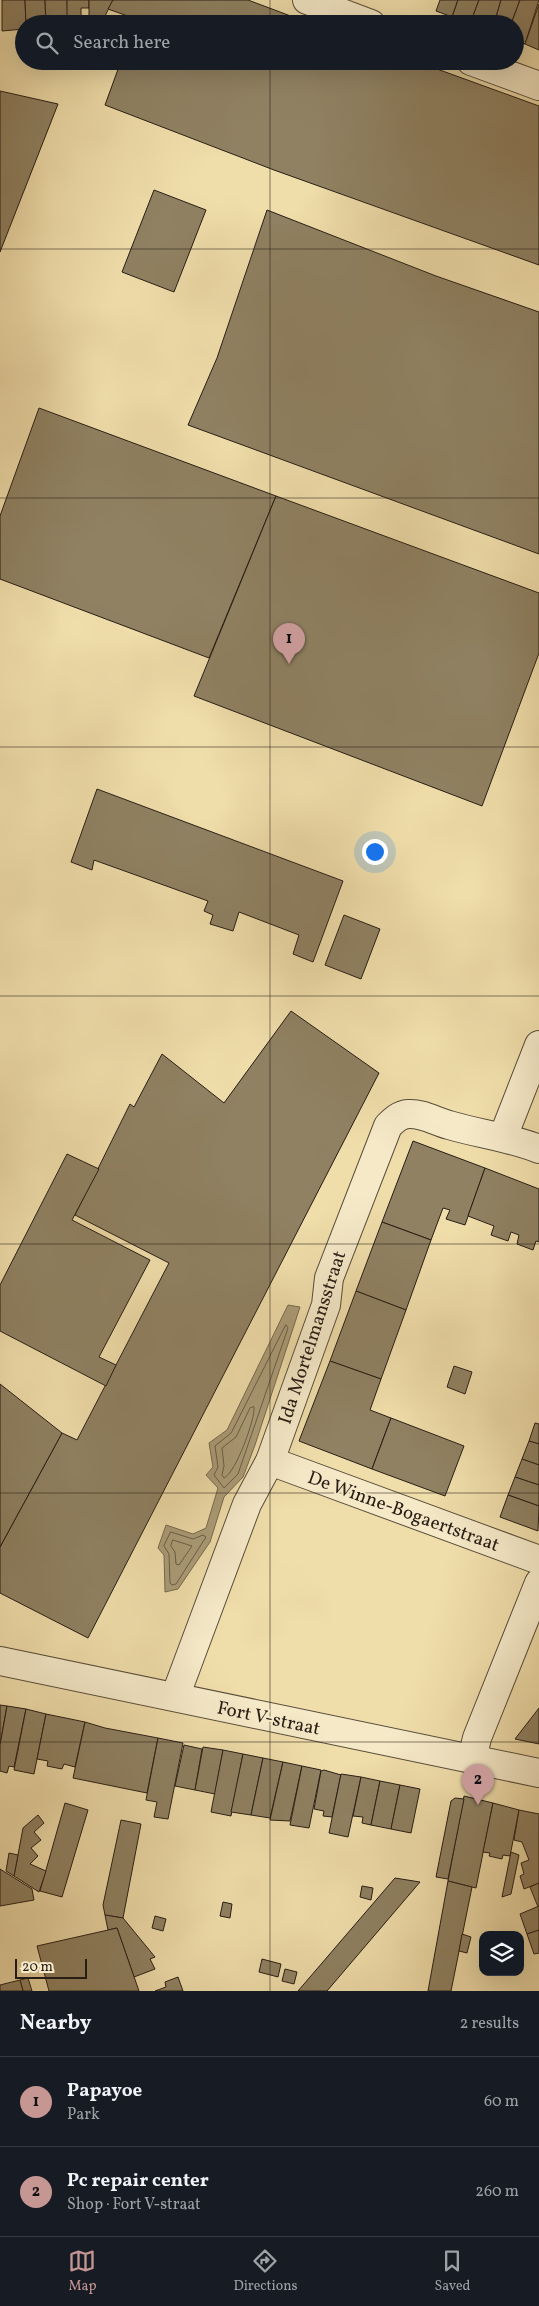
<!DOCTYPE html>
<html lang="en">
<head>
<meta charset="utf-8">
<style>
	:root { --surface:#171b24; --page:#20242c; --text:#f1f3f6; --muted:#9ea1a6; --line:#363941; --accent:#c59692 }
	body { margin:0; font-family:Vollkorn,serif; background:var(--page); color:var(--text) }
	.controls { position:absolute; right:15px; bottom:15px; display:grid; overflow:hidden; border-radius:10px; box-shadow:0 5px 20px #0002 }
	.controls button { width:45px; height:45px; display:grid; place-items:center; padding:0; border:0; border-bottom:1px solid var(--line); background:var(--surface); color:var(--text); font:25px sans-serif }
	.scale { position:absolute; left:15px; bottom:12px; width:72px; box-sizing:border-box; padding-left:5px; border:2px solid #271d15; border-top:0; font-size:14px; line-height:18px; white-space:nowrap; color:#271d15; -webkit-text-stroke:4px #f5e9c8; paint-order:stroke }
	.you { position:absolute; left:374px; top:851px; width:18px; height:18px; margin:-12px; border:4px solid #fff; border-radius:50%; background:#1a73e8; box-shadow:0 0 0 8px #1a73e833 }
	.badge { display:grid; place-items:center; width:32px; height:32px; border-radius:50%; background:var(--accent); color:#111; font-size:16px; font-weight:700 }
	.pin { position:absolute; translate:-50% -41px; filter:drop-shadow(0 1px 2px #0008) }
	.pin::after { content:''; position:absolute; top:26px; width:18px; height:15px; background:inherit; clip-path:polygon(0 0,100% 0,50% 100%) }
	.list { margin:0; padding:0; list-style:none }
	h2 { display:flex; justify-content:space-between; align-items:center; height:65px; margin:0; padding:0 20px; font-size:21px }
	h2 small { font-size:16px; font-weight:400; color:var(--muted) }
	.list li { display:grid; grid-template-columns:32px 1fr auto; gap:15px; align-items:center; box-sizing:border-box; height:90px; padding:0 20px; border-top:1px solid var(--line) }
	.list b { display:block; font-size:19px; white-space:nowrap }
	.list p { margin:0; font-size:16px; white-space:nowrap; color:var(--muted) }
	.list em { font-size:16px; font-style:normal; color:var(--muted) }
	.icon { flex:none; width:28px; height:28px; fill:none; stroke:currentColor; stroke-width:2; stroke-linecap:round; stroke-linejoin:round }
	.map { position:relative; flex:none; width:539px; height:1991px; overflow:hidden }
	.search { position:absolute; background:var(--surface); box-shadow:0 5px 20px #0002; left:15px; right:15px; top:15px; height:55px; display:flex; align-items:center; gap:12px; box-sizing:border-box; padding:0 18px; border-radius:28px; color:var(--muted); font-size:19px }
	.sheet { height:245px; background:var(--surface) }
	nav { display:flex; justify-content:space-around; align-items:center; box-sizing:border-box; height:70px; border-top:1px solid var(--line); background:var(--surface); font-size:14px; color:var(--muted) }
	nav a { display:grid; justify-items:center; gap:2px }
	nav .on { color:var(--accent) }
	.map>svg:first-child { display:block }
	.water { fill:#ab9c77; stroke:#766950 }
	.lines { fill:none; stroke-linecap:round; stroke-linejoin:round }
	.shore { stroke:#695c46; stroke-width:1 }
	.building { fill:#8f8162; stroke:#271d15 }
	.minor-casing { stroke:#594d3a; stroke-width:30 }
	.minor { stroke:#f5e9c8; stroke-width:28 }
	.grid { fill:none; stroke:#271d15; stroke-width:1; stroke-opacity:0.55 }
	.labels { text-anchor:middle; stroke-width:4; stroke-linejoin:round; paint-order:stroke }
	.street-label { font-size:19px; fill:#271d15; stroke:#f5e9c8 }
</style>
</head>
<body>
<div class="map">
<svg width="539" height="1991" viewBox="0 0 539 1991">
	<rect width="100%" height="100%" fill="#efddaa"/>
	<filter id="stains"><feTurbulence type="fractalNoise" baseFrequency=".004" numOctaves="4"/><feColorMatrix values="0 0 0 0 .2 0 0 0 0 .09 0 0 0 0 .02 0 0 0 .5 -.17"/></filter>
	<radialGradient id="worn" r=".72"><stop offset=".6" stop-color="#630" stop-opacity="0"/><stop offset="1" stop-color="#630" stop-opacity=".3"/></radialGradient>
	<polygon class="water" points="288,1305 300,1307 255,1445 243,1477 224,1497 210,1542 178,1589 165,1592 164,1555 158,1548 166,1525 193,1534 206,1528 218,1488 206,1475 213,1467 209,1443 227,1430"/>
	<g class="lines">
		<g class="shore">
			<polygon points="286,1325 288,1328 238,1474 224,1488 214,1475 218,1467 215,1446 231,1433"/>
			<path d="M254,1407C256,1418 235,1474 224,1478L222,1475L224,1466L222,1448L236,1437L250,1408Z"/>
			<polygon points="171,1532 193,1539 203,1535 206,1537 176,1584 172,1585 170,1583 169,1554 164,1546"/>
			<polygon points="173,1540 192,1546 179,1565 176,1564 175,1552 171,1546"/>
		</g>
	</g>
	<g class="building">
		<polygon points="2,0 25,0 26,24 24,24 24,29 2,31"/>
		<polygon points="25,0 45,0 46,23 26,24"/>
		<polygon points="45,0 67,0 68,24 46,24"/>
		<polygon points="67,0 89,0 89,8 81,8 81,18 67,18"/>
		<polygon points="89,0 113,0 101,24 89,24"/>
		<polygon points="113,0 248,0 312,24 134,24 136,19 108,9"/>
		<polygon points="440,0 458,0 452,17 436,11"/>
		<polygon points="458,0 479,0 470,24 452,17"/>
		<polygon points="479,0 501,0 494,24 470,24"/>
		<polygon points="501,0 520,0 511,24 494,24"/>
		<polygon points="520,0 539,0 525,44 515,41 515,24 511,24"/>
		<polygon points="539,4 539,50 525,44"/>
		<polygon points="121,61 415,61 539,106 539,265 274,170 105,105"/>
		<polygon points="0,91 58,104 0,252"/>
		<polygon points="154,190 206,210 174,292 122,272"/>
		<polygon points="267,210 436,276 539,312 539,554 188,425 217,358"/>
		<polygon points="39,408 276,496 209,658 0,579 0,516"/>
		<polygon points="276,496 539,593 539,653 482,806 194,696"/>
		<polygon points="97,789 343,881 313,962 293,954 299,935 239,912 233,931 210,924 213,915 204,911 208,901 94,860 92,870 71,862"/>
		<polygon points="344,915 380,929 361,979 325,965"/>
		<polygon points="291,1011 379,1073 88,1638 0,1593 0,1547 62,1433 77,1440 169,1263 75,1215 130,1104 134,1107 162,1054 224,1103"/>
		<polygon points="413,1141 485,1168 465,1225 446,1219 450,1210 443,1208 431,1240 382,1222"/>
		<polygon points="67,1154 99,1169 72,1220 150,1260 99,1357 116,1365 106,1386 0,1331 0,1285"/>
		<polygon points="485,1168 539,1189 539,1242 536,1241 533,1250 517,1244 519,1235 511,1232 508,1241 491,1235 494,1226 468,1216"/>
		<polygon points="382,1222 431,1240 406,1310 356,1291"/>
		<polygon points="356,1291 406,1310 381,1379 330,1361"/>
		<polygon points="330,1361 381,1379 370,1410 391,1418 372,1469 299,1441"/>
		<polygon points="454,1366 472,1372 465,1394 447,1387"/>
		<polygon points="0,1384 62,1433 0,1547"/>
		<polygon points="391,1418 464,1446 445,1496 372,1469"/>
		<polygon points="535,1423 539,1424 539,1444 529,1441"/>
		<polygon points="529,1441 539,1444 539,1465 522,1459"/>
		<polygon points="522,1459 539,1465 539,1485 515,1477"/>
		<polygon points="515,1477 539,1485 539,1506 508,1495"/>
		<polygon points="508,1495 539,1506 538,1531 500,1517"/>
		<polygon points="0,1705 7,1706 0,1745"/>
		<polygon points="7,1706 26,1709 14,1767 9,1766 7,1773 0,1771 0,1745"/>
		<polygon points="539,1708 539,1744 515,1739"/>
		<polygon points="26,1709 46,1714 34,1774 14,1770"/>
		<polygon points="46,1714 85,1722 75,1767 64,1764 62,1769 47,1766 48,1761 37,1759"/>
		<polygon points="85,1722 105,1728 158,1738 147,1793 73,1778"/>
		<polygon points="158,1738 183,1743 168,1819 154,1817 157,1802 146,1800"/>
		<polygon points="184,1745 202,1749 195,1790 175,1786"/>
		<polygon points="203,1747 223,1750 215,1794 195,1790"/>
		<polygon points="223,1750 243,1754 231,1816 211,1812"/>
		<polygon points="243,1754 263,1758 251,1815 231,1812"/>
		<polygon points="263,1758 283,1762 270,1818 251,1815"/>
		<polygon points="283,1762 302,1766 290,1821 270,1820"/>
		<polygon points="302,1766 321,1770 309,1828 290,1825"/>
		<polygon points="324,1770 341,1775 332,1817 323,1816 324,1811 314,1809 321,1771"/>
		<polygon points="341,1774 361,1777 348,1837 329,1833"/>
		<polygon points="361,1777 380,1781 371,1825 362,1823 363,1817 353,1816"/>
		<polygon points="380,1781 400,1785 391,1829 371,1825"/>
		<polygon points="400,1785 420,1789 411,1833 391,1829"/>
		<polygon points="464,1796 493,1803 476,1888 448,1881"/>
		<polygon points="455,1798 464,1799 448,1879 436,1877 451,1801"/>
		<polygon points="65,1803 88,1810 62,1897 40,1891"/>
		<polygon points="493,1803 519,1810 510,1856 503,1855 502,1859 489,1856 490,1853 483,1852"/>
		<polygon points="519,1810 539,1814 539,1883 524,1889 520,1876 524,1874 521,1863 529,1860 522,1842 514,1840"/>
		<polygon points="38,1815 44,1823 34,1832 41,1840 31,1848 38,1856 30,1864 46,1871 39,1892 14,1876 23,1828"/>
		<polygon points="121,1820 141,1824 123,1918 105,1915 103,1905"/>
		<polygon points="511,1852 519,1855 511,1894 502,1897"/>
		<polygon points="9,1853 18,1855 14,1876 6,1871"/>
		<polygon points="0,1869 32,1889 34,1900 0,1906"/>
		<polygon points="395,1878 420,1882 327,1991 298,1991"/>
		<polygon points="448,1881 472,1887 451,1991 428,1991"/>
		<polygon points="539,1883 539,1906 538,1907 530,1887"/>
		<polygon points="362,1886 373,1888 371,1900 360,1897"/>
		<polygon points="223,1902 232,1904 230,1918 220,1916"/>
		<polygon points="539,1906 539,1930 527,1934 520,1914"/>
		<polygon points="105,1915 123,1918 155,1957 150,1959 155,1969 134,1977 117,1928 108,1930"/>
		<polygon points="155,1916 166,1919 163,1931 152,1928"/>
		<polygon points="117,1928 139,1991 49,1991 37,1946"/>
		<polygon points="539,1930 539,1953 534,1954 527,1934"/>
		<polygon points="462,1934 471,1937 467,1953 459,1951"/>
		<polygon points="262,1959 281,1964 278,1977 259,1972"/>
		<polygon points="285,1969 297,1972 294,1984 282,1981"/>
		<polygon points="178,1977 183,1991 155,1991 166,1987 165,1982"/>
		<polygon points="28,1978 32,1991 23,1991 20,1980"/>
		<polygon points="20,1980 23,1991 0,1991 0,1985"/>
	</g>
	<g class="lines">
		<g class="minor-casing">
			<g id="minor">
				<polyline points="307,0 371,24"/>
				<polyline points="471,61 539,86"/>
				<polyline points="503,1137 539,1045"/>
				<polyline points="270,1461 539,1560"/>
				<polyline points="0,1661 539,1773"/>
				<path d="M175,1697L247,1504L270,1461L326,1305L329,1278L388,1126C394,1120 399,1115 408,1114C423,1113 434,1121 449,1125C479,1134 509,1137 539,1149"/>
				<polyline points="472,1759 477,1738 539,1583"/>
			</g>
		</g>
		<use href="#minor" class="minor"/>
	</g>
	<path class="grid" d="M270,0V24M270,61V1991M0,249H539M0,498H539M0,747H539M0,996H539M0,1244H539M0,1493H539M0,1742H539"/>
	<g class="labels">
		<g class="street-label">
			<text transform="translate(311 1337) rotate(-72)" y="7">Ida Mortelmansstraat</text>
			<text transform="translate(404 1510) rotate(20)" y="7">De Winne-Bogaertstraat</text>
			<text transform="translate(269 1717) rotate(12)" y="7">Fort V-straat</text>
		</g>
	</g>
	<rect width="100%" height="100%" filter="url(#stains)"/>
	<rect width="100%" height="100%" fill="url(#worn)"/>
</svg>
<div class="controls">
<button><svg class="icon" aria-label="layers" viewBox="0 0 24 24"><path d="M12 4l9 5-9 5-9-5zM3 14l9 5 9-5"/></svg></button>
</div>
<div class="scale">20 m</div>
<div class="you"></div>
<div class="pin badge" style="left:289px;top:664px">1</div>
<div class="pin badge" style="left:478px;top:1805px">2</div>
<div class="search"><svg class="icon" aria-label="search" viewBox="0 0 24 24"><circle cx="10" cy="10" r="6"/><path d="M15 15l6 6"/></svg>Search here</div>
</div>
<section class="sheet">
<h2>Nearby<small>2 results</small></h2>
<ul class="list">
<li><span class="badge">1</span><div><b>Papayoe</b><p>Park</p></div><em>60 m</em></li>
<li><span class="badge">2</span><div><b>Pc repair center</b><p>Shop · Fort V-straat</p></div><em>260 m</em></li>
</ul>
</section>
<nav>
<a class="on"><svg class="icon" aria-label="map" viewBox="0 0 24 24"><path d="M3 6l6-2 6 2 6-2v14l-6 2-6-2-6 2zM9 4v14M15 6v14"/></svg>Map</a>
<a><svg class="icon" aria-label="directions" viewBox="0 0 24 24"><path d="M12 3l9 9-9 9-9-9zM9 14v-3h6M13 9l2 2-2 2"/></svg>Directions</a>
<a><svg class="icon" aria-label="saved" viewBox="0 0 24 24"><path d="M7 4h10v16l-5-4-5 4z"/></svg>Saved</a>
</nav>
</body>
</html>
